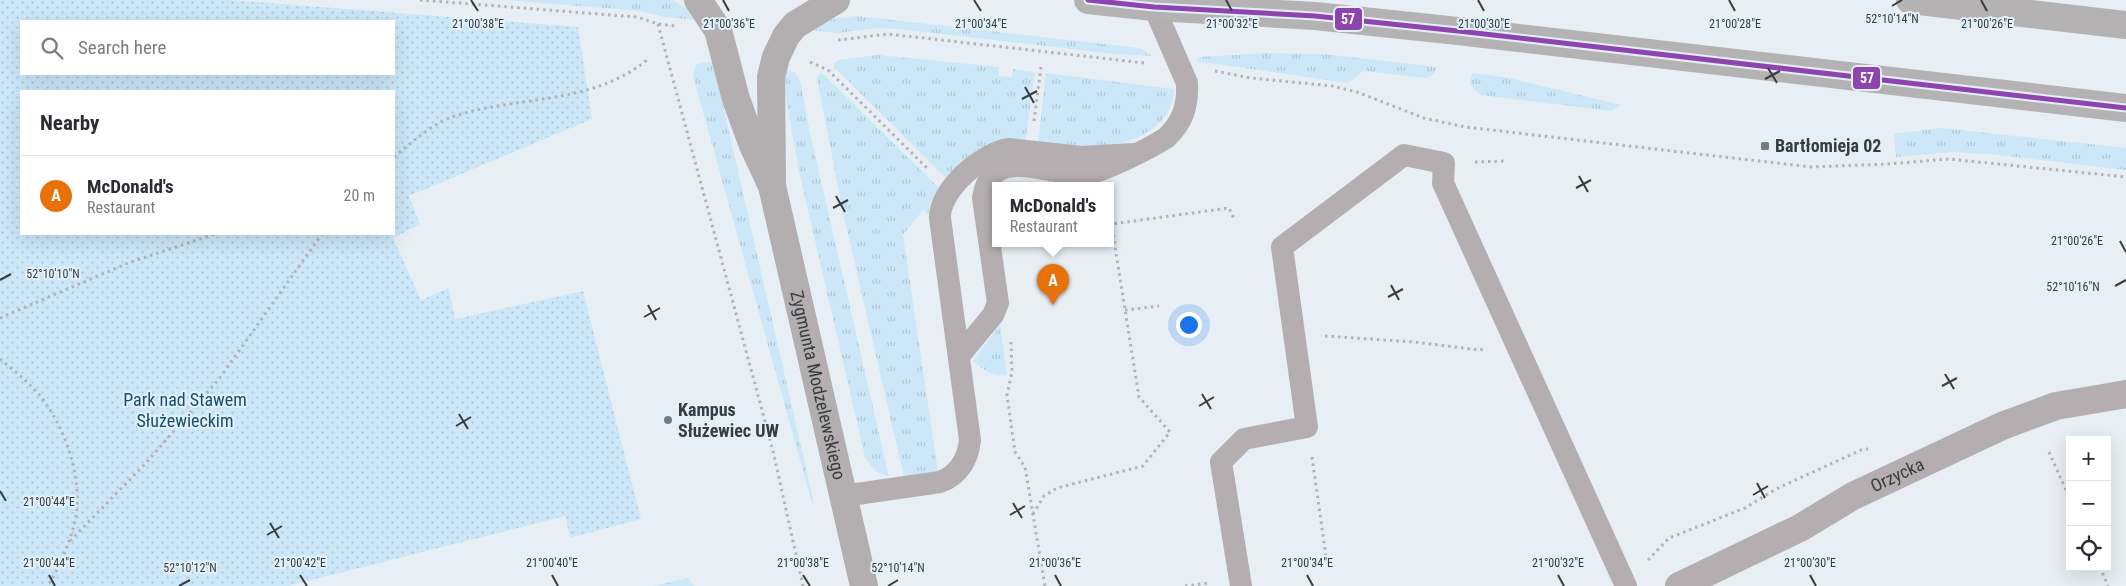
<!DOCTYPE html>
<html lang="en">
<head>
<meta charset="utf-8">
<style>
	:root { --surface:#fff; --page:#f7f7f7; --text:#2b2b33; --muted:#7c7c81; --line:#e1e1e2; --accent:#747b7e }
	body { margin:0; font-family:"Roboto Condensed",sans-serif; background:var(--page); color:var(--text) }
	.controls { position:absolute; right:15px; bottom:15px; display:grid; overflow:hidden; border-radius:0px; box-shadow:0 5px 20px #0002 }
	.controls button { width:45px; height:45px; display:grid; place-items:center; padding:0; border:0; border-bottom:1px solid var(--line); background:var(--surface); color:var(--text); font:25px sans-serif }
	.you { position:absolute; left:1188px; top:324px; width:18px; height:18px; margin:-12px; border:4px solid #fff; border-radius:50%; background:#1a73e8; box-shadow:0 0 0 8px #1a73e833 }
	.badge { display:grid; place-items:center; width:32px; height:32px; border-radius:50%; background:var(--accent); color:#fff; font-size:16px; font-weight:700 }
	.pin { position:absolute; translate:-50% -41px; filter:drop-shadow(0 1px 2px #0008) }
	.pin::after { content:''; position:absolute; top:26px; width:18px; height:15px; background:inherit; clip-path:polygon(0 0,100% 0,50% 100%) }
	.popup { position:absolute; left:992px; top:182px; width:122px; height:65px; box-sizing:border-box; display:grid; place-content:center; border-radius:0px; background:var(--surface); filter:drop-shadow(0 1px 4px #0005); font-size:16px; white-space:nowrap; color:var(--muted) }
	.popup b { font-size:19px; color:var(--text) }
	.popup::after { content:''; position:absolute; left:50%; top:100%; margin-left:-10px; border:10px solid transparent; border-top-color:var(--surface) }
	.list { margin:0; padding:0; list-style:none }
	h2 { display:flex; justify-content:space-between; align-items:center; height:65px; margin:0; padding:0 20px; font-size:21px }
	h2 small { font-size:16px; font-weight:400; color:var(--muted) }
	.list li { display:grid; grid-template-columns:32px 1fr auto; gap:15px; align-items:center; box-sizing:border-box; height:80px; padding:0 20px; border-top:1px solid var(--line) }
	.list b { display:block; font-size:19px; white-space:nowrap }
	.list p { margin:0; font-size:16px; white-space:nowrap; color:var(--muted) }
	.list em { font-size:16px; font-style:normal; color:var(--muted) }
	.icon { flex:none; width:28px; height:28px; fill:none; stroke:currentColor; stroke-width:2; stroke-linecap:round; stroke-linejoin:round }
	.map { position:relative; flex:none; width:2126px; height:586px; overflow:hidden }
	.search { position:absolute; background:var(--surface); box-shadow:0 5px 20px #0002; left:20px; top:20px; width:375px; height:55px; display:flex; align-items:center; gap:12px; box-sizing:border-box; padding:0 18px; border-radius:0px; color:var(--muted); font-size:19px }
	.panel { position:absolute; background:var(--surface); box-shadow:0 5px 20px #0002; left:20px; top:90px; width:375px; height:145px; border-radius:0px }
	.map>svg:first-child { display:block }
	.grass { fill:url(#grass-tufts) }
	.park { fill:url(#park-dots); fill-rule:evenodd }
	.lines { fill:none; stroke-linecap:round; stroke-linejoin:round }
	.path { stroke:#b4b2b4; stroke-width:3; stroke-dasharray:2.5 4; stroke-linecap:butt }
	.lane { stroke:#b5aeb1; stroke-width:22 }
	.street { stroke:#b5aeb1; stroke-width:28 }
	.secondary { stroke:#b3aeb0; stroke-width:28 }
	.primary { stroke:#b5b2b4; stroke-width:28 }
	.bus-1-casing { stroke:#e2f0f9; stroke-width:9 }
	.bus-1 { stroke:#8e44ad; stroke-width:5 }
	.ticks { fill:none; stroke:#363c3f; stroke-width:2 }
	.poi-dot { fill:#747b7e; stroke:#e2f0f9; stroke-width:2 }
	.labels { text-anchor:middle; stroke-width:4; stroke-linejoin:round; paint-order:stroke }
	.poi-label { font-size:18px; font-weight:bold; fill:#363c3f; stroke:#e2f0f9; text-anchor:start }
	.street-label { font-size:18px; fill:#363c3f; stroke:#e2f0f9 }
	.park-label { font-size:18px; fill:#184f6c; stroke:#e2f0f9 }
	.ticks-label { font-size:12px; text-anchor:middle; fill:#363c3f; stroke:#e2f0f9; stroke-width:4; stroke-linejoin:round; paint-order:stroke }
	.line-badge { stroke:#e2f0f9; stroke-width:2 }
	.badge-label { font-size:14px; text-anchor:middle; font-weight:bold; fill:#fff }
</style>
</head>
<body>
<div class="map">
<svg width="2126" height="586" viewBox="0 0 2126 586">
	<defs>
		<pattern id="grass-tufts" width="24" height="20" patternUnits="userSpaceOnUse" patternTransform="scale(1.25)"><rect width="24" height="20" fill="#cbe7f8"/><path d="M3 7l-1-3M5 7V3M7 7l1-3M15 17l-1-3M17 17v-4M19 17l1-3" fill="none" stroke="#afc7d6"/></pattern>
		<pattern id="park-dots" width="8" height="8" patternUnits="userSpaceOnUse" patternTransform="scale(1.25)"><rect width="8" height="8" fill="#cbe7f8"/><path d="M2 2h.1M6 6h.1" fill="none" stroke="#afc7d6" stroke-width="1.8" stroke-linecap="round"/></pattern>
	</defs>
	<rect width="100%" height="100%" fill="#e7eff4"/>
	<g class="grass">
		<polygon points="506,0 673,0 686,8 697,20 665,17 640,11"/>
		<polygon points="857,16 1139,48 1154,56 1115,54 900,29 877,28 837,33 810,30 831,19"/>
		<polygon points="1264,53 1324,54 1436,67 1434,74 1426,78 1363,71 1348,83 1196,61 1200,57"/>
		<polygon points="878,55 999,67 999,76 1012,77 1013,69 1035,72 1025,143 948,180 834,67 834,63 839,60"/>
		<polygon points="713,62 814,503 812,503 693,76 696,65 700,63"/>
		<polygon points="785,70 795,72 801,84 810,133 889,477 875,471 865,457 799,171 784,88"/>
		<path d="M821,72L939,188C933,196 928,205 929,215L923,210L903,235L938,472L904,477L842,208L817,78Z"/>
		<path d="M1046,73L1174,89C1175,126 1131,145 1099,147C1079,148 1058,145 1038,145Z"/>
		<polygon points="1472,73 1510,78 1621,105 1611,111 1480,95 1470,84"/>
		<polygon points="1941,128 2126,148 2126,170 1989,154 1951,152 1896,157 1894,134"/>
		<path d="M1000,325L1007,375C994,378 983,369 973,361Z"/>
		<polygon points="688,578 694,586 654,586"/>
	</g>
	<path class="park" d="M0,0H230L578,27L592,119L409,196L420,224L393,238L421,300L449,288L455,319L583,291L641,519L570,538L565,516L288,586H0ZM21,21H394V74H21ZM21,91H394V234H21Z"/>
	<g class="lines">
		<g class="path">
			<polyline points="420,0 637,17 658,24 675,26"/>
			<polyline points="658,24 773,451 803,586"/>
			<polyline points="838,40 888,34 1145,63"/>
			<polyline points="810,62 828,70 927,168"/>
			<polyline points="1215,71 1251,78 1332,86 1357,92 1424,118 1465,127 1811,167 1887,164 1949,159 2126,177"/>
			<polyline points="1034,121 1041,67"/>
			<path d="M394,157C414,141 433,122 458,115C521,96 593,104 647,60"/>
			<polyline points="1475,162 1507,161"/>
			<polyline points="1112,228 1112,224 1229,208 1234,219"/>
			<polyline points="1125,310 1159,306"/>
			<polyline points="0,318 128,263 215,234"/>
			<polyline points="1325,336 1414,342 1479,350 1485,349"/>
			<polyline points="1011,342 1012,372 1007,395 1015,452 1025,467 1045,586"/>
			<path d="M0,359C17,373 34,386 46,404C67,433 82,480 76,516C73,533 67,547 60,563C56,571 53,579 47,586"/>
			<polyline points="2049,452 2070,499"/>
			<polyline points="1312,457 1327,564"/>
			<polyline points="1033,514 1044,496 1057,488 1143,466 1170,432 1139,397 1112,228"/>
			<polyline points="70,541 146,463 219,379 322,234"/>
			<polyline points="1648,560 1669,538 1745,508 1776,489 1861,450 1868,449"/>
			<polyline points="2100,567 2108,586"/>
			<polyline points="1185,586 1209,583"/>
		</g>
		<g class="lane">
			<path d="M959,356L993,315L998,303L983,198C992,142 1050,177 1085,174C1102,173 1150,148 1166,138C1183,122 1188,106 1187,83L1154,7"/>
			<path d="M843,496L940,482C959,475 968,459 970,440L940,218C939,190 982,153 1009,149L1081,157L1134,154"/>
			<polyline points="1241,586 1221,462 1244,439 1307,427 1282,247 1404,155 1444,163 1443,183 1626,586"/>
		</g>
		<path class="street" id="s1" d="M1679,586L1800,528L1853,496L2002,426L2056,406L2126,394"/>
		<g class="secondary">
			<path id="s2" d="M698,0L718,30L736,99L752,143L772,186L864,586"/>
			<polyline points="772,180 771,77 776,57 786,36 795,25 836,0"/>
		</g>
		<g class="primary">
			<polyline points="1088,0 1154,7 1315,16 1458,31 2126,108"/>
			<polyline points="1910,0 2126,25"/>
		</g>
		<g class="bus-1-casing">
			<polyline id="bus-1" points="1088,0 1154,7 1315,16 1458,31 2126,108"/>
		</g>
		<use href="#bus-1" class="bus-1"/>
	</g>
	<path class="ticks" d="M471,0L478,11M723,0L729,11M974,0L981,11M1226,0L1232,11M1478,0L1484,11M1729,0L1735,11M1981,0L1987,11M1892,6L1902,0M1768,68L1777,83M1765,79L1780,71M1025,87L1034,103M1022,99L1037,91M1579,176L1588,192M1576,188L1591,180M836,196L845,212M833,208L848,200M2120,241L2126,252M0,280L11,274M1391,285L1399,300M2115,286L2126,280M1388,297L1403,289M648,305L656,320M644,317L660,308M1945,374L1954,389M1942,386L1957,378M1202,394L1211,409M1199,406L1214,397M459,414L468,429M456,426L471,417M1757,483L1765,498M0,491L6,501M1753,495L1768,486M1013,503L1022,518M1010,515L1025,506M270,523L279,538M267,535L282,526M49,575L55,586M300,575L307,586M552,575L558,586M803,575L810,586M1055,575L1061,586M1307,575L1313,586M1558,575L1564,586M1810,575L1816,586M179,586L190,580M888,586L898,580"/>
	<g class="poi-dot">
		<rect x="1760" y="141" width="10" height="10" rx="2.5"/>
		<circle cx="668" cy="420" r="5"/>
	</g>
	<g class="labels">
		<g class="poi-label">
			<text x="1775" y="152">Bartłomieja 02</text>
			<text x="678" y="416">Kampus<tspan x="678" dy="21">Służewiec UW</tspan></text>
		</g>
		<g class="street-label">
			<text dy="6" stroke="none"><textPath href="#s2" startOffset="406">Zygmunta Modzelewskiego</textPath></text>
			<text dy="6" stroke="none"><textPath href="#s1" startOffset="245">Orzycka</textPath></text>
		</g>
		<g class="park-label">
			<text x="185" y="406">Park nad Stawem<tspan x="185" dy="21">Służewieckim</tspan></text>
		</g>
	</g>
	<g class="ticks-label">
		<text x="1892" y="23">52°10'14"N</text>
		<text x="478" y="28">21°00'38"E</text>
		<text x="729" y="28">21°00'36"E</text>
		<text x="981" y="28">21°00'34"E</text>
		<text x="1232" y="28">21°00'32"E</text>
		<text x="1484" y="28">21°00'30"E</text>
		<text x="1735" y="28">21°00'28"E</text>
		<text x="1987" y="28">21°00'26"E</text>
		<text x="2077" y="245">21°00'26"E</text>
		<text x="53" y="278">52°10'10"N</text>
		<text x="2073" y="291">52°10'16"N</text>
		<text x="49" y="506">21°00'44"E</text>
		<text x="49" y="567">21°00'44"E</text>
		<text x="300" y="567">21°00'42"E</text>
		<text x="552" y="567">21°00'40"E</text>
		<text x="803" y="567">21°00'38"E</text>
		<text x="1055" y="567">21°00'36"E</text>
		<text x="1307" y="567">21°00'34"E</text>
		<text x="1558" y="567">21°00'32"E</text>
		<text x="1810" y="567">21°00'30"E</text>
		<text x="190" y="572">52°10'12"N</text>
		<text x="898" y="572">52°10'14"N</text>
	</g>
	<g class="line-badge">
		<rect x="1334" y="7" width="29" height="24" rx="5" fill="#8e44ad"/>
		<rect x="1852" y="66" width="29" height="24" rx="5" fill="#8e44ad"/>
	</g>
	<g class="badge-label">
		<text x="1348" y="24">57</text>
		<text x="1867" y="83">57</text>
	</g>
</svg>
<div class="controls">
<button>+</button>
<button>−</button>
<button><svg class="icon" aria-label="locate" viewBox="0 0 24 24"><circle cx="12" cy="12" r="6"/><path d="M12 2v4M12 18v4M2 12h4M18 12h4"/></svg></button>
</div>
<div class="you"></div>
<div class="pin badge" style="left:1053px;top:305px;background:#e8710a">A</div>
<div class="popup"><b>McDonald's</b>Restaurant</div>
<div class="search"><svg class="icon" aria-label="search" viewBox="0 0 24 24"><circle cx="10" cy="10" r="6"/><path d="M15 15l6 6"/></svg>Search here</div>
<section class="panel">
<h2>Nearby<small></small></h2>
<ul class="list">
<li><span class="badge" style="background:#e8710a">A</span><div><b>McDonald's</b><p>Restaurant</p></div><em>20 m</em></li>
</ul>
</section>
</div>
</body>
</html>
